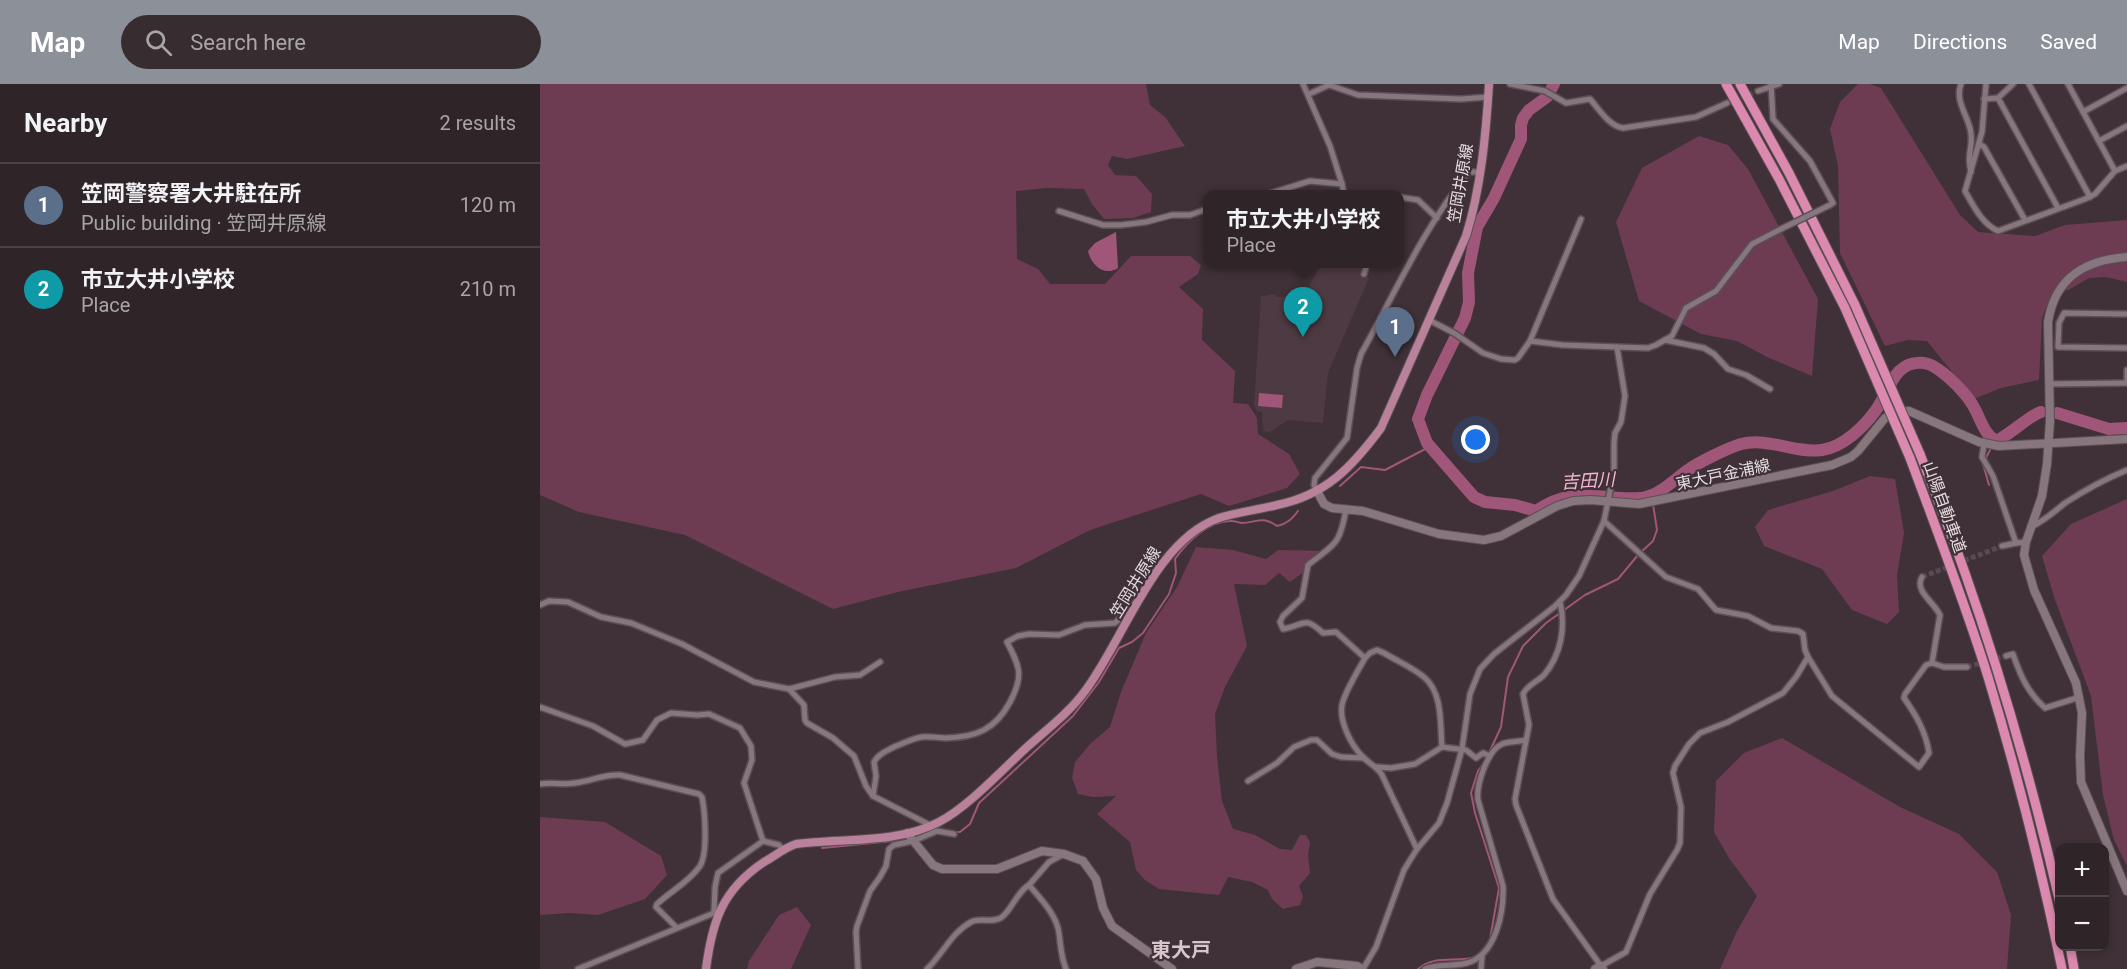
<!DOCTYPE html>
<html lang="en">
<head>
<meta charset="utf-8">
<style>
	:root { --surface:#2f2529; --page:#372d31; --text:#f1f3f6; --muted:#a7a5a8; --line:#4a4246; --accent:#8c9099 }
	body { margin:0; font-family:Roboto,"Noto Sans JP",sans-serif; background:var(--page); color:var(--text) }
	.controls { position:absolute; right:18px; bottom:18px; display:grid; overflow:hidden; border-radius:12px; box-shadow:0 3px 9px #0003 }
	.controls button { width:54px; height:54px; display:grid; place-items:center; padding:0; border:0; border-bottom:2px solid var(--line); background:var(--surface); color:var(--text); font:30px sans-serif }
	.you { position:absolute; left:936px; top:356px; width:21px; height:21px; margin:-15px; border:4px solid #fff; border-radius:50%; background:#1a73e8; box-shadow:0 0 0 9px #1a73e833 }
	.badge { display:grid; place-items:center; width:39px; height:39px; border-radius:50%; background:var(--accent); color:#fff; font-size:20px; font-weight:700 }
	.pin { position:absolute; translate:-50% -50px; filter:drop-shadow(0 2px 3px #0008) }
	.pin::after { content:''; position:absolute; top:32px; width:21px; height:18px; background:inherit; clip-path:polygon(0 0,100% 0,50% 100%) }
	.popup { position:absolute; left:663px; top:106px; width:201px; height:78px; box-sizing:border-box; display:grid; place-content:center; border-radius:12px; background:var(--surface); filter:drop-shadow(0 2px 4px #0005); font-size:20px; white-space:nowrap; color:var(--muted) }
	.popup b { font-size:22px; color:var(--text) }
	.popup::after { content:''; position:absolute; left:50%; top:100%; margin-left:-12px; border:12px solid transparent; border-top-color:var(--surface) }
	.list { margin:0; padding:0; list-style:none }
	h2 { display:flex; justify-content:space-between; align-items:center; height:78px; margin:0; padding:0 24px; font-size:26px }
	h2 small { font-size:20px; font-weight:400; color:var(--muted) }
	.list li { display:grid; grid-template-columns:39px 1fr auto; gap:18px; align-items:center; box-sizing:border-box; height:84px; padding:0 24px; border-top:2px solid var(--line) }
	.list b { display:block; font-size:22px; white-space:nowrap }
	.list p { margin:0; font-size:20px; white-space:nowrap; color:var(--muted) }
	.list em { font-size:20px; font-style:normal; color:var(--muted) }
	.icon { flex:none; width:33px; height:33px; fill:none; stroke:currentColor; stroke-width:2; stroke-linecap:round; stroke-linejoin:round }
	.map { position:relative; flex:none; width:1587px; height:885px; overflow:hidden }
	header { display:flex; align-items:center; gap:36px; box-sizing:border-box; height:84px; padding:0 30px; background:var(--accent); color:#fff }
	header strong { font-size:28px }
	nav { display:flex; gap:33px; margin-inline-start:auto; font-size:21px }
	.search { width:420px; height:54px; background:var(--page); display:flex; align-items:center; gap:15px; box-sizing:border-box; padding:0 21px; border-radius:33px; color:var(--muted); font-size:22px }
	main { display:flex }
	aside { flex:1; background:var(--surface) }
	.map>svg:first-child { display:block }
	.built { fill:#4e3a43 }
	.green { fill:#6d3c53 }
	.water { fill:#9f5678 }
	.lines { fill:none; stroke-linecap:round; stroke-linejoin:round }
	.stream { stroke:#9f5678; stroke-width:2 }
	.river { stroke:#9f5678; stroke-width:12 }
	.street-tunnel { stroke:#584b50; stroke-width:5; stroke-dasharray:5 2.5; stroke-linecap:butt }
	.street-casing { stroke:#5b4f54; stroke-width:8 }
	.secondary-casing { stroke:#5b4f54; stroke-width:10 }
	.primary-casing { stroke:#5b4f54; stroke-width:10 }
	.highway-casing { stroke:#5b4f54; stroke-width:11 }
	.street { stroke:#87767d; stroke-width:5 }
	.secondary { stroke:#87767d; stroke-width:8 }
	.primary { stroke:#b9819a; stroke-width:8 }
	.highway { stroke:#db89ae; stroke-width:9 }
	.street-bridge-casing { stroke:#5b4f54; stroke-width:8; stroke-linecap:butt }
	.highway-bridge-casing { stroke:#5b4f54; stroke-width:11; stroke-linecap:butt }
	.street-bridge { stroke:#87767d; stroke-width:5 }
	.highway-bridge { stroke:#db89ae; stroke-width:9 }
	.labels { text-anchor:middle; stroke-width:4.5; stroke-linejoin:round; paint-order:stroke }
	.street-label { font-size:16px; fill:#e5dce0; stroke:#3f3137 }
	.water-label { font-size:18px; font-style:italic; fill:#f6b6d2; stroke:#3f3137 }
	.quarter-label { font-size:20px; font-weight:bold; fill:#d8c6cd; stroke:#3f3137 }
</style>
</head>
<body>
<header>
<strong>Map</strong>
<div class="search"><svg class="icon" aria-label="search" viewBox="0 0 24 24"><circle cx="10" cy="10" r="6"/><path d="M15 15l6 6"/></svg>Search here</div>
<nav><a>Map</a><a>Directions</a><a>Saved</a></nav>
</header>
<main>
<aside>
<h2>Nearby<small>2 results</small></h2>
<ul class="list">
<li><span class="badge" style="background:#5c6f8a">1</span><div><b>笠岡警察署大井駐在所</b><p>Public building · 笠岡井原線</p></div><em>120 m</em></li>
<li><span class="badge" style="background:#0f9aa8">2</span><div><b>市立大井小学校</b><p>Place</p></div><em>210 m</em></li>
</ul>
</aside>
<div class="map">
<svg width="1587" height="885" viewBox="0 0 1587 885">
	<rect width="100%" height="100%" fill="#3f3137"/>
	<polygon class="built" points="787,180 825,180 821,190 829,194 788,289 783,339 748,336 730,348 723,347 722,328 717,327 714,321 721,212 735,210 737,213 764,211 778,186"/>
	<g class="green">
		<polygon points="0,0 606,0 610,21 625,33 645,62 587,75 572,72 568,81 575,91 596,92 612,110 611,128 593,134 564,135 552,120 544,105 507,104 476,107 477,175 498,185 510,200 565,200 591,172 650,172 661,181 658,190 639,203 663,225 662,256 695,287 693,319 708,320 717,334 718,350 749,370 760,390 747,404 689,422 661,410 550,446 476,484 358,508 293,525 145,451 39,428 0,411"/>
		<polygon points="1318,0 1330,0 1341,4 1420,131 1438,148 1495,152 1525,141 1587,136 1587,198 1566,193 1549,194 1530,205 1511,211 1502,234 1499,296 1461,304 1434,315 1387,257 1368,256 1345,262 1300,169 1298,82 1290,45 1300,18"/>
		<polygon points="1159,52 1188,61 1208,85 1278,215 1272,292 1229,274 1197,257 1161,250 1099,217 1076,138 1102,84"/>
		<polygon points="1330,392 1355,395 1364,449 1357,491 1359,528 1347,540 1312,526 1282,485 1224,462 1215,443 1228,426 1293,407"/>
		<polygon points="1587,415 1587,782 1574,756 1563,711 1551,612 1515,516 1502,472 1531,440"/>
		<polygon points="656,463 693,466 726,475 738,466 786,467 782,475 750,498 739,489 725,501 694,500 707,562 685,603 675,630 677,673 682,717 693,745 715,751 740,765 752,766 760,751 766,751 770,758 768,771 770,789 759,802 763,812 760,821 743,825 732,815 728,806 712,798 688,793 679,811 619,805 605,796 596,786 590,758 557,730 576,712 553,713 538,710 532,694 535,678 551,659 570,643 581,608 606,549 637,503"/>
		<polygon points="1242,654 1360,723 1419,750 1457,788 1471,831 1467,885 1180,885 1197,847 1217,812 1189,774 1174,748 1176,697 1204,669"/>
		<polygon points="0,733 65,738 121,772 127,791 105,815 58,831 30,829 0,831"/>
		<polygon points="257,823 271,841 251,885 207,885 209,877 239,831"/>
	</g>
	<g class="water">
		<path d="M576,148L578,184C564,193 551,181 548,167L555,159Z"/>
		<polygon points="719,309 743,311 742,324 718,322"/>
	</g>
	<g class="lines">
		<g class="stream">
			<polyline points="1449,401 1443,380 1450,366"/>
			<polyline points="800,402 821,383 845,386 891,362"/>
			<polyline points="949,669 961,643 968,593 983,562 1006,539 1045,511 1078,495 1098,471 1113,457 1117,446 1113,420"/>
			<polyline points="945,677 938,687 931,709 935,729 959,804 950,855"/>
			<path d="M415,748H420L430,740L439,719L533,632L559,598L579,564L592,558L603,549L629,510L636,489L635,475C647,458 669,436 692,437C695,437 698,438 701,439C717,439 721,431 737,442C747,440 752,435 758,427"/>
			<polyline points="282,764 363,756"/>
			<path d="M878,885C894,871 913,878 932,874"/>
		</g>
		<g class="river">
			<path d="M1014,0L1007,13L989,26L983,34L981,41V55L954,114L937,143L928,189L929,218L925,234L887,311L878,335L887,359L934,413L945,418L975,421L996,427C1026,406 1049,412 1083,414C1091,414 1099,415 1106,413C1122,409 1135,395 1148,386C1159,378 1188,364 1201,360C1228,353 1257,370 1282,366C1303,363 1324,343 1336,326C1349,308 1354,275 1384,279C1399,281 1424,307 1432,320C1440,332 1443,350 1456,357C1470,351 1491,330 1501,328"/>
			<polyline points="1517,329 1569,345 1587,344"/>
		</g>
		<g class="street-tunnel">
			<polyline points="1187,19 1218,7"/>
			<polyline points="1382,493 1462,462"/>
			<polyline points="1427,583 1466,572"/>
		</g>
		<g class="street-casing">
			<g id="street">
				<polyline points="763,0 790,62 802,100 804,110"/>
				<path d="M970,0L1005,7L1026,19L1050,15C1059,25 1069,42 1083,44L1156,33L1187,19"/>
				<polyline points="1231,0 1233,35 1270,77 1293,119 1290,121"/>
				<path d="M1421,0C1414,18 1430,34 1431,50C1433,65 1426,70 1431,88"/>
				<path d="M1446,0L1442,48L1425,107C1433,121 1442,140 1458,147L1545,115L1555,110L1575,87L1587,82"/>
				<polyline points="1489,0 1550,113"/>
				<polyline points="1528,0 1575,87"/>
				<polyline points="1218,7 1239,0"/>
				<polyline points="769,10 789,1 818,11 921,15 948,13"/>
				<polyline points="1458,14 1518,124"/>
				<polyline points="1444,15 1458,14 1473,0"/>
				<polyline points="1543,28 1587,4"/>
				<polyline points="1559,57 1587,42"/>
				<polyline points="1439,60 1444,63 1485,136"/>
				<polyline points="728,110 770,97 802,100"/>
				<polyline points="859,113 878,116 897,134"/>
				<polyline points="519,127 563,141 581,141 606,138 632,131 650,131 667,125"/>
				<polyline points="824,190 827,180"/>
				<polyline points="1587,230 1524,229 1519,239 1518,263 1587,264"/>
				<polyline points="889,236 914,249 943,269 961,275 975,276 978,274 990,257 1041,135"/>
				<polyline points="1125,256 1164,264 1174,270 1188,285 1206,291 1230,305"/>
				<polyline points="990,257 1023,261 1077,263 1108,264 1116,261 1132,252 1146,224 1176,207 1212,160 1243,144"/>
				<polyline points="1587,299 1587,286"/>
				<polyline points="1510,300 1587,299"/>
				<polyline points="1444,360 1442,373 1453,392 1476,459"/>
				<path d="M777,407L774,401L775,394L807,354L817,284L821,270C855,209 884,143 929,88H940"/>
				<path d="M806,426C799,463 795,459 768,481L762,514L743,532L740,538L743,545C766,541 763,531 783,549L796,548L825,574"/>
				<path d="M1064,437L1126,493L1158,505L1176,526L1208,532L1231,544L1258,547L1263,550L1265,566L1268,573L1292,612L1379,683L1389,669C1386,648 1376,631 1364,614L1365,610L1386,581L1392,579L1404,583H1427"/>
				<path d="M1491,443C1504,437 1514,428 1525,419C1545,406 1565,395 1587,386"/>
				<polyline points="1462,462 1476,459 1486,458"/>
				<path d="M1382,493C1374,507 1394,518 1400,531L1392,579"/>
				<path d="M1020,518C1026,543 1021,571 1004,591C997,598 987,601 983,610L989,641L975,715L976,721L1013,815L1061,882L1086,868L1110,810L1137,766L1140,759L1141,723L1133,689L1135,682L1149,660L1160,649L1188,638L1243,609L1256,593L1268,573"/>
				<polyline points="0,521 9,517 28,518 61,533 91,539 142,560 214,598 249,605 295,593 320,591 340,578"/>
				<path d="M1466,572L1473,570C1480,591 1488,609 1505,624L1540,613"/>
				<polyline points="249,605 264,621 265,636 267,639 293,654 314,672 326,702 333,712 390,741"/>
				<polyline points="0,623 53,642 85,660 103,656 117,636 131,629 157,631 169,630 200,644 211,662 212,676 204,699 223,757"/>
				<polyline points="837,683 851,684 875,680 902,663 926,666 936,674 943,669 950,672"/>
				<polyline points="708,697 737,679 754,663 771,656 777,656 792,670 801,673 824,674"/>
				<path d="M0,700C12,698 23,701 35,699C51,697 64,690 80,691L159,710L162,713C165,728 168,769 160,782C149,798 131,807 117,820L116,823L136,843"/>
				<path d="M333,712L336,692L334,678C338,670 348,666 356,662C364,659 374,654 382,653C390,652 398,654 406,654C436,653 455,646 470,618C484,592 480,583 467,558L478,552L489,550L519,551L545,541L575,539L595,519"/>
				<path d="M877,765L842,691C837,682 829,680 822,672C811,661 799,637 802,621C805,607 818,587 825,574L830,569L837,566L844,569C857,577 874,584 885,594C903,610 900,641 902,663"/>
				<path d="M524,770L509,778L489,801C500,814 513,827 518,844C521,858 520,871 526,885"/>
				<polyline points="174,829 175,803 178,789 223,757 239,761 243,766"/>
				<polyline points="38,885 174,829 177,830"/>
				<polyline points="318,885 316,848 317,842 330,807 340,793 346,782 349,765 354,761 373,757 397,747 414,750"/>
				<path d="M387,885C403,870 411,849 431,838C441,833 453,840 462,833C473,824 476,809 489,801"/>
				<polyline points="823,885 836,863 864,786 877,765 899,739 907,719 922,665 930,610 940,585 954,570 1014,523 1026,511 1039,492 1064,437 1074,387 1074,359 1075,349 1081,338 1085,312 1077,263"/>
				<path d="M885,885C899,879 913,883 927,879C956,871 964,828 963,802L938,716C936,701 947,667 962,660C969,657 979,658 986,656"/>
				<polyline points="941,885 942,872"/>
			</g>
		</g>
		<g class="secondary-casing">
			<g id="secondary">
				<path d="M1587,173C1544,176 1515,194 1508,238L1510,337L1507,380L1502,412L1486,458L1484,471L1494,506L1536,599L1542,629L1540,672L1541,698L1587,807"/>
				<polyline points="777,407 784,420 792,424 823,427 899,450 944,456 961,452 1017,422 1033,417 1051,416 1099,420 1292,381 1311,373 1318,367 1345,334 1355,328 1369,327 1439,358 1459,362 1587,355"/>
				<polyline points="367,749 393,781 402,785 457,785 502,767 524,770 543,777 556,795 563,824 572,842 632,885"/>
				<polyline points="756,885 777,878 817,882 822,885"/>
				<polyline points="1055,885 1061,882 1063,885"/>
			</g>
		</g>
		<g class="primary-casing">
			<path id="primary" d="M166,885C172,838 182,806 224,778C235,772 244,764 256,760C303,754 357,760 399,738C428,723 462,686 486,664C506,646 529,629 545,607C585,554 614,457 679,434C698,428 717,426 737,421C786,411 812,383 841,344L926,152C941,104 946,50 949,0"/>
		</g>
		<g class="highway-casing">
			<g id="highway">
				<polyline points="1186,0 1239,95 1305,224"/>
				<polyline points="1200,0 1249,89 1315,221"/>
				<path d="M1380,370C1395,409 1411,449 1425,489C1463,597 1494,707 1520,819"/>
				<path d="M1370,374C1397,447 1425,519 1448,593C1477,689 1502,787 1522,885"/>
				<polyline points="1530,862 1534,885"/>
			</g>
		</g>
		<use href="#street" class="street"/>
		<use href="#secondary" class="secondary"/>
		<use href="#primary" class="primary"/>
		<use href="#highway" class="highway"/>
		<g class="street-bridge-casing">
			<polyline id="street-bridge" points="1243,144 1290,121"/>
		</g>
		<g class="highway-bridge-casing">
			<g id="highway-bridge">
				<polyline points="1315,221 1380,370"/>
				<polyline points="1305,224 1370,374"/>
			</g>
		</g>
		<use href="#street-bridge" class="street-bridge"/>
		<use href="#highway-bridge" class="highway-bridge"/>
	</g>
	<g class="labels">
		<g class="street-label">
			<text transform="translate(920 99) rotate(-80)" y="6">笠岡井原線</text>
			<text transform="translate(1183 390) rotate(-12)" y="6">東大戸金浦線</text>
			<text transform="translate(1405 423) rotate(70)" y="6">山陽自動車道</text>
			<text transform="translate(595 498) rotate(-58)" y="6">笠岡井原線</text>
		</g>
		<g class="water-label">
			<text transform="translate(1048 397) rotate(-3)" y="6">吉田川</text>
		</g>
		<g class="quarter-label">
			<text x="641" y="873">東大戸</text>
		</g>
	</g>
</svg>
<div class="controls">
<button>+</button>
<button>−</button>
</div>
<div class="you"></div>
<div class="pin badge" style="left:855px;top:273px;background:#5c6f8a">1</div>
<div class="pin badge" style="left:763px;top:253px;background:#0f9aa8">2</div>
<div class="popup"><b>市立大井小学校</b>Place</div>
</div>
</main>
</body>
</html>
